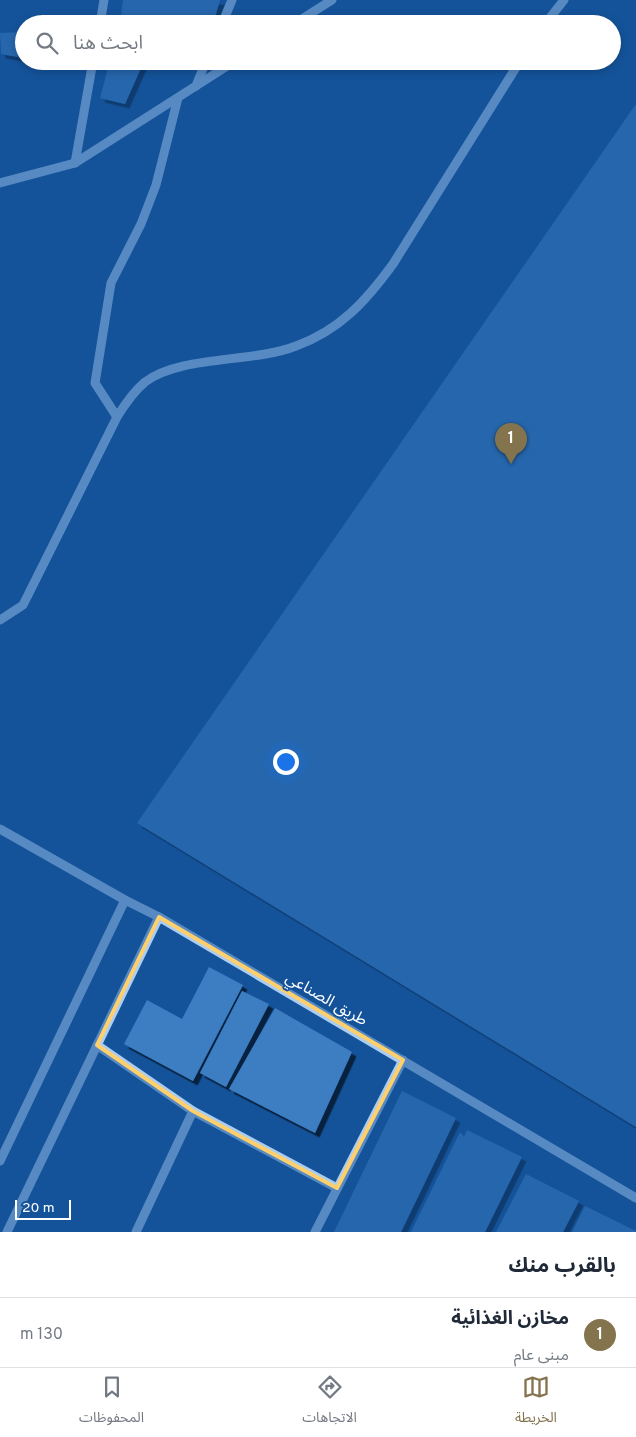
<!DOCTYPE html>
<html lang="ar">
<head>
<meta charset="utf-8">
<style>
	:root { --surface:#fff; --page:#f6f6f7; --text:#1f2937; --muted:#747a83; --line:#e0e1e3; --accent:#84744e }
	body { margin:0; font-family:Overpass,"Noto Sans Arabic",sans-serif; background:var(--page); color:var(--text); direction:rtl }
	.scale { position:absolute; left:15px; bottom:12px; width:56px; box-sizing:border-box; padding-left:5px; border:2px solid #fff; border-top:0; font-size:14px; line-height:18px; white-space:nowrap; color:#fff; -webkit-text-stroke:4px #14539a; paint-order:stroke }
	.you { position:absolute; left:285px; top:761px; width:18px; height:18px; margin:-12px; border:4px solid #fff; border-radius:50%; background:#1a73e8; box-shadow:0 0 0 8px #1a73e833 }
	.badge { display:grid; place-items:center; width:32px; height:32px; border-radius:50%; background:var(--accent); color:#fff; font-size:16px; font-weight:700 }
	.pin { position:absolute; translate:-50% -41px; filter:drop-shadow(0 1px 2px #0008) }
	.pin::after { content:''; position:absolute; top:26px; width:18px; height:15px; background:inherit; clip-path:polygon(0 0,100% 0,50% 100%) }
	.list { margin:0; padding:0; list-style:none }
	h2 { display:flex; justify-content:space-between; align-items:center; height:65px; margin:0; padding:0 20px; font-size:21px }
	h2 small { font-size:16px; font-weight:400; color:var(--muted) }
	.list li { display:grid; grid-template-columns:32px 1fr auto; gap:15px; align-items:center; box-sizing:border-box; height:70px; padding:0 20px; border-top:1px solid var(--line) }
	.list b { display:block; font-size:19px; white-space:nowrap }
	.list p { margin:0; font-size:16px; white-space:nowrap; color:var(--muted) }
	.list em { font-size:16px; font-style:normal; color:var(--muted) }
	.icon { flex:none; width:28px; height:28px; fill:none; stroke:currentColor; stroke-width:2; stroke-linecap:round; stroke-linejoin:round }
	.map { position:relative; flex:none; width:636px; height:1232px; overflow:hidden; direction:ltr }
	.search { position:absolute; background:var(--surface); box-shadow:0 2px 8px #0003; left:15px; right:15px; top:15px; height:55px; display:flex; align-items:center; gap:12px; box-sizing:border-box; padding:0 18px; border-radius:28px; color:var(--muted); font-size:19px }
	.sheet { height:135px; background:var(--surface) }
	nav { display:flex; justify-content:space-around; align-items:center; box-sizing:border-box; height:70px; border-top:1px solid var(--line); background:var(--surface); font-size:14px; color:var(--muted) }
	nav a { display:grid; justify-items:center; gap:2px }
	nav .on { color:var(--accent) }
	.map>svg:first-child { display:block }
	.building { fill:#3d7dc1; filter:url(#shadow) }
	.lines { fill:none; stroke-linecap:round; stroke-linejoin:round }
	.minor { stroke:#a9cdf3; stroke-width:9 }
	.marked { fill:none; stroke:#ffcf6b; stroke-width:4; stroke-linejoin:round }
	.labels { text-anchor:middle; stroke-width:4; stroke-linejoin:round; paint-order:stroke }
	.street-label { font-size:16px; fill:#fff; stroke:#14539a }
</style>
</head>
<body>
<div class="map">
<svg width="636" height="1232" viewBox="0 0 636 1232">
	<defs>
		<filter id="shadow"><feDropShadow dx="4.5" dy="4.5" stdDeviation="0" flood-color="#0009"/></filter>
	</defs>
	<rect width="100%" height="100%" fill="#14539a"/>
	<g class="building">
		<polygon points="123,0 220,0 213,24 120,24"/>
		<polygon points="24,32 24,58 1,54 0,33"/>
		<polygon points="110,61 144,61 125,104 100,98"/>
		<polygon points="636,104 636,1127 137,823"/>
		<polygon points="209,967 243,985 193,1081 124,1044 147,1000 182,1019"/>
		<polygon points="242,991 269,1004 226,1087 200,1073"/>
		<polygon points="275,1008 352,1052 315,1133 229,1089"/>
		<polygon points="402,1091 456,1118 401,1232 334,1232"/>
		<polygon points="467,1130 522,1157 485,1232 411,1232 460,1132 464,1137"/>
		<polygon points="526,1174 579,1201 563,1232 496,1232"/>
		<polygon points="585,1206 636,1231 636,1232 572,1232"/>
	</g>
	<g class="lines">
		<g class="minor">
			<polyline points="100,24 104,0"/>
			<polyline points="222,24 232,0"/>
			<polyline points="294,24 332,0"/>
			<polyline points="545,24 564,0"/>
			<polyline points="196,86 206,61"/>
			<polyline points="75,163 93,61"/>
			<polyline points="0,183 75,163 235,61"/>
			<polyline points="117,417 95,383 111,283 141,224 156,185 178,98"/>
			<path d="M0,620L23,605L117,417C125,404 133,392 145,382C181,355 253,363 296,346C340,330 366,301 393,264L520,61"/>
			<polyline points="0,829 125,900 159,917 636,1198"/>
			<polyline points="97,1045 193,1111 337,1188"/>
			<polyline points="0,1161 125,900"/>
			<polyline points="7,1232 159,917"/>
			<polyline points="136,1232 193,1111"/>
			<polyline points="315,1232 403,1060"/>
		</g>
	</g>
	<path d="M0 0H636V1232H0ZM159,917L403,1060L337,1188L193,1111L97,1045Z" fill="#14539a" fill-opacity=".55" fill-rule="evenodd"/>
	<path class="marked" d="M159,917L403,1060L337,1188L193,1111L97,1045Z"/>
	<g class="labels">
		<g class="street-label">
			<text transform="translate(327 998) rotate(30)" y="6">طريق الصناعي</text>
		</g>
	</g>
</svg>
<div class="scale">20 m</div>
<div class="you"></div>
<div class="pin badge" style="left:511px;top:464px">1</div>
<div class="search"><svg class="icon" aria-label="search" viewBox="0 0 24 24"><circle cx="10" cy="10" r="6"/><path d="M15 15l6 6"/></svg>ابحث هنا</div>
</div>
<section class="sheet">
<h2>بالقرب منك<small></small></h2>
<ul class="list">
<li><span class="badge">1</span><div><b>مخازن الغذائية</b><p>مبنى عام</p></div><em>130 m</em></li>
</ul>
</section>
<nav>
<a class="on"><svg class="icon" aria-label="map" viewBox="0 0 24 24"><path d="M3 6l6-2 6 2 6-2v14l-6 2-6-2-6 2zM9 4v14M15 6v14"/></svg>الخريطة</a>
<a><svg class="icon" aria-label="directions" viewBox="0 0 24 24"><path d="M12 3l9 9-9 9-9-9zM9 14v-3h6M13 9l2 2-2 2"/></svg>الاتجاهات</a>
<a><svg class="icon" aria-label="saved" viewBox="0 0 24 24"><path d="M7 4h10v16l-5-4-5 4z"/></svg>المحفوظات</a>
</nav>
</body>
</html>
